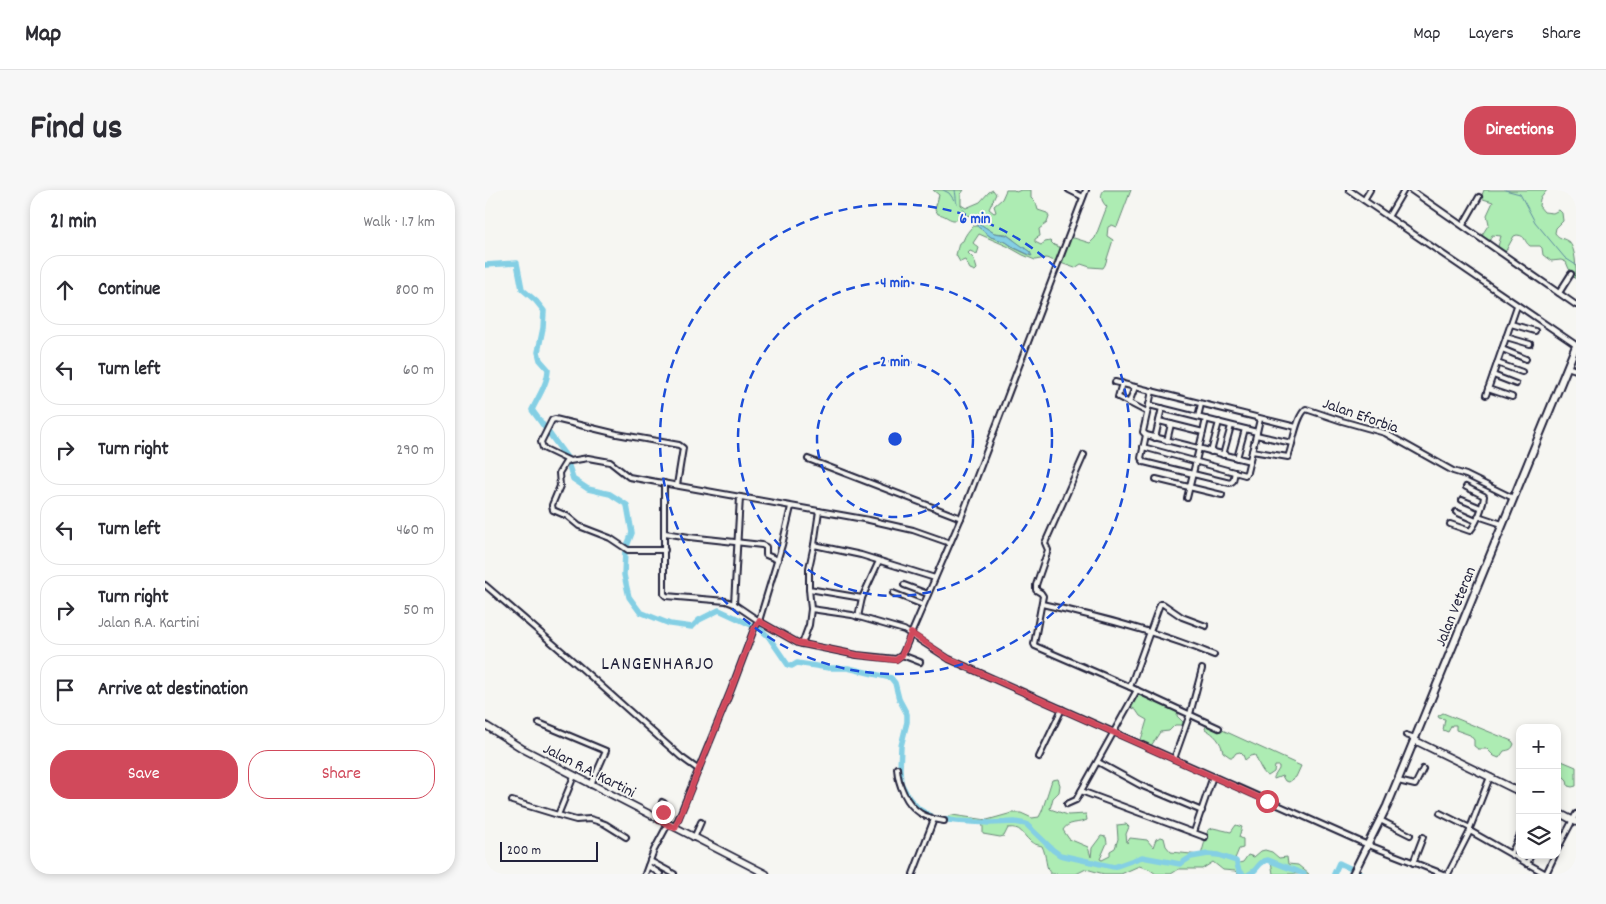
<!DOCTYPE html>
<html lang="en">
<head>
<meta charset="utf-8">
<style>
	:root { --surface:#fff; --page:#f7f7f7; --text:#2b2b33; --muted:#7c7c81; --line:#e1e1e2; --accent:#d1495b }
	body { margin:0; font-family:Dekko,sans-serif; background:var(--page); color:var(--text) }
	.controls { position:absolute; right:15px; bottom:15px; display:grid; overflow:hidden; border-radius:10px; box-shadow:0 2px 8px #0003 }
	.controls button { width:45px; height:45px; display:grid; place-items:center; padding:0; border:0; border-bottom:1px solid var(--line); background:var(--surface); color:var(--text); font:25px sans-serif }
	.scale { position:absolute; left:15px; bottom:12px; width:98px; box-sizing:border-box; padding-left:5px; border:2px solid #22223b; border-top:0; font-size:14px; line-height:18px; white-space:nowrap; color:#22223b; -webkit-text-stroke:4px #f6f6f2; paint-order:stroke }
	.stop { position:absolute; width:15px; height:15px; margin:-11px; border:4px solid #d1495b; border-radius:50%; background:#fff }
	.stop.end { background:#d1495b; border-color:#fff; box-shadow:0 1px 5px #0008 }
	.list { margin:0; padding:0; list-style:none }
	h2 { display:flex; justify-content:space-between; align-items:center; height:65px; margin:0; padding:0 20px; font-size:21px }
	h2 small { font-size:16px; font-weight:400; color:var(--muted) }
	.list li { display:grid; grid-template-columns:32px 1fr auto; gap:15px; align-items:center; box-sizing:border-box; height:70px; margin:0 10px 10px; padding:0 10px; border:1px solid var(--line); border-radius:20px }
	.list b { display:block; font-size:19px; white-space:nowrap }
	.list p { margin:0; font-size:16px; white-space:nowrap; color:var(--muted) }
	.list em { font-size:16px; font-style:normal; color:var(--muted) }
	.actions { display:flex; gap:10px; padding:15px 20px }
	.actions a { flex:1; padding:11px 0; border:1px solid var(--accent); border-radius:20px; text-align:center; font-size:18px; color:var(--accent) }
	.actions .main { background:var(--accent); color:#fff }
	.icon { flex:none; width:28px; height:28px; fill:none; stroke:currentColor; stroke-width:2; stroke-linecap:round; stroke-linejoin:round }
	.map { position:relative; flex:none; width:1091px; height:684px; overflow:hidden; border-radius:20px }
	header { display:flex; align-items:center; gap:30px; box-sizing:border-box; height:70px; padding:0 25px; background:var(--surface); border-bottom:1px solid var(--line) }
	header strong { font-size:24px }
	nav { display:flex; gap:28px; margin-inline-start:auto; font-size:18px }
	.intro { display:flex; align-items:center; justify-content:space-between; box-sizing:border-box; height:120px; padding:0 30px }
	h1 { margin:0; font-size:35px }
	.button { padding:12px 22px; border-radius:20px; background:var(--accent); color:#fff; font-size:18px; font-weight:700 }
	main { display:flex; gap:30px; padding:0 30px }
	aside { flex:1; background:var(--surface); border-radius:20px; box-shadow:0 2px 8px #0003 }
	.map>svg:first-child { display:block }
	.green { fill:#adecb3; stroke:#688777 }
	.water { fill:#84cfe4; stroke:#5d8aa0 }
	.lines { fill:none; stroke-linecap:round; stroke-linejoin:round }
	.stream { stroke:#5d8aa0; stroke-width:1 }
	.river { stroke:#84cfe4; stroke-width:5.5 }
	.street-casing { stroke:#22223b; stroke-width:8 }
	.secondary-casing { stroke:#22223b; stroke-width:9 }
	.primary-casing { stroke:#22223b; stroke-width:10 }
	.street { stroke:#f6f6f2; stroke-width:4 }
	.secondary { stroke:#f6f6f2; stroke-width:5.5 }
	.primary { stroke:#f6f6f2; stroke-width:6 }
	.route { stroke:#d1495b; stroke-width:6 }
	.ring { fill:none; stroke:#1d4ed8; stroke-width:2.5; stroke-dasharray:9 6 }
	.labels { text-anchor:middle; stroke-width:4; stroke-linejoin:round; paint-order:stroke }
	.street-label { font-size:16px; fill:#22223b; stroke:#f6f6f2 }
	.quarter-label { font-size:19px; letter-spacing:1px; fill:#22223b; stroke:#f6f6f2 }
	.centre { fill:#1d4ed8; stroke:#f6f6f2; stroke-width:2.5 }
	.ring-label { font-size:15px; text-anchor:middle; font-weight:bold; fill:#1d4ed8; stroke:#f6f6f2; stroke-width:4; stroke-linejoin:round; paint-order:stroke }
</style>
</head>
<body>
<header>
<strong>Map</strong>
<nav><a>Map</a><a>Layers</a><a>Share</a></nav>
</header>
<div class="intro"><h1>Find us</h1><a class="button">Directions</a></div>
<main>
<aside>
<h2>21 min<small>Walk · 1.7 km</small></h2>
<ul class="list">
<li><svg class="icon" aria-label="ahead" viewBox="0 0 24 24"><path d="M12 20V5M6 11l6-6 6 6"/></svg><div><b>Continue</b></div><em>800 m</em></li>
<li><svg class="icon" aria-label="left" viewBox="0 0 24 24"><path d="M17 20v-9H6M10 6l-5 5 5 5"/></svg><div><b>Turn left</b></div><em>60 m</em></li>
<li><svg class="icon" aria-label="right" viewBox="0 0 24 24"><path d="M7 20v-9h11M14 6l5 5-5 5"/></svg><div><b>Turn right</b></div><em>290 m</em></li>
<li><svg class="icon" aria-label="left" viewBox="0 0 24 24"><path d="M17 20v-9H6M10 6l-5 5 5 5"/></svg><div><b>Turn left</b></div><em>460 m</em></li>
<li><svg class="icon" aria-label="right" viewBox="0 0 24 24"><path d="M7 20v-9h11M14 6l5 5-5 5"/></svg><div><b>Turn right</b><p>Jalan R.A. Kartini</p></div><em>50 m</em></li>
<li><svg class="icon" aria-label="arrive" viewBox="0 0 24 24"><path d="M6 21V4h12l-3 4 3 4H6"/></svg><div><b>Arrive at destination</b></div></li>
</ul>
<div class="actions"><a class="main">Save</a><a>Share</a></div>
</aside>
<div class="map">
<svg width="1091" height="684" viewBox="0 0 1091 684">
	<rect width="100%" height="100%" fill="#f6f6f2"/>
	<filter id="ink" filterUnits="userSpaceOnUse"><feTurbulence type="fractalNoise" baseFrequency=".02" numOctaves="2"/><feDisplacementMap in="SourceGraphic" scale="10" xChannelSelector="R" yChannelSelector="G"/><feConvolveMatrix kernelMatrix="1 2 1 2 8 2 1 2 1" color-interpolation-filters="sRGB"/></filter>
	<g filter="url(#ink)">
		<g class="green">
			<path d="M448,0H479L476,4V15L481,18L495,12L504,2L508,0L511,4L504,19L509,23L511,22L509,16L517,9L521,0H529L531,2L536,0H546V8L551,13L553,20L562,23L564,27L562,33L554,39L555,46L550,49V52L556,55L560,52L565,51L569,55L579,59L583,48H589L605,53L610,48L621,19L622,17C617,12 614,6 619,0H646L632,37L627,35L623,37L622,46L628,50L620,75L618,78L605,77L596,74L590,78L561,68L550,70L538,65L522,56L494,44L488,53L494,58L492,64L485,61L483,63L489,69L492,79L490,81L485,79L480,70L475,72L471,65L474,53L478,51C480,45 484,40 488,36H492L506,47L521,52L529,58L546,66L545,62L532,53L529,50L521,44L509,43L492,32L487,26C479,23 475,31 468,30C463,29 460,25 453,24L450,19L454,5Z"/>
			<path d="M999,0H1062L1055,9L1054,16L1059,22L1068,23L1074,20L1077,23L1078,31L1071,38L1070,43C1074,49 1079,48 1084,52C1091,59 1091,78 1091,89L1088,87L1087,82L1084,79L1081,72L1076,70L1066,71L1058,65L1057,58L1055,56H1045C1038,51 1042,46 1032,45L1029,46L1019,64L1012,60L1016,46L1007,45L1003,54L995,48L1004,34L1002,25L1008,12L998,9L997,5Z"/>
			<polygon points="652,500 693,519 692,526 698,532 698,535 690,535 684,541 675,542 666,556 660,554 656,550 662,530 655,526 651,520 644,516"/>
			<path d="M958,523L1027,551L1029,554C1027,560 1024,560 1019,561L1014,568L1009,566L1002,559H993L989,556V550L985,545L971,540V535H967L963,542L958,540L960,529L954,528L953,526Z"/>
			<path d="M722,533L816,576L811,587L804,592L800,591L797,586L789,589V587L794,579V576H790L789,582L783,586C777,583 773,572 770,565L765,566L760,570L758,565L755,562L751,563L748,567H745L738,562C736,551 729,544 720,539Z"/>
			<polygon points="1072,569 1091,577 1091,596 1087,597 1083,596 1082,590 1077,585 1075,577 1072,575"/>
			<path d="M573,589L575,595L574,602L568,608L565,619L583,625L601,624L602,630C594,634 583,631 578,640L584,649L603,657L606,667L607,658L616,646L621,647L622,653L615,669L617,670L625,666V661L630,658L633,649L632,635L641,634L644,637L641,644L642,653L645,648L662,650L668,657L671,649L676,647L679,648L681,656L686,662L716,665L723,640L728,638L746,642L751,635L757,637L754,647L758,649V658L754,659L749,671L754,673L758,672L763,665L769,667L776,661L780,660L787,662L794,668L802,667L803,674L813,675L824,684H788L786,671C775,669 774,676 769,684H753L750,681L738,680L728,672L717,679H694L686,684H671L664,679L654,676L636,684H619L601,679L591,684H566C560,678 562,666 557,656C553,655 548,654 545,651C537,644 536,636 523,638L519,646L515,647L498,644V637L497,633L464,630V626L467,625L502,630L527,623H536L547,628L554,627L557,621L567,590Z"/>
		</g>
		<polygon class="water" points="492,32 509,43 522,45 545,62 547,66 530,58 521,52 506,47 492,36"/>
		<g class="lines">
			<g class="stream">
				<polyline points="458,0 464,3 469,10"/>
				<path d="M470,0C473,17 468,11 482,23"/>
				<polyline points="1020,0 1035,4 1050,32 1080,68 1091,75"/>
			</g>
			<g class="river">
				<path d="M0,75L32,73L37,99L51,111L59,121L58,138L53,162L55,170L63,179C63,193 53,207 47,220L83,269L84,276L88,289L103,299L125,304L142,315L147,343L140,361L139,385L144,407L155,422L185,434L207,437L214,430L234,420L275,439L283,446L303,475L307,476L312,473L344,478H363L406,488L410,493L414,509L422,524V532L416,556L415,579L416,593L424,608L434,619L449,628L471,631L505,633L530,632L541,634L568,660L575,665L629,677L657,667L695,674L706,667L723,664L733,665L751,671L754,681L758,684"/>
				<path d="M764,684C773,681 773,671 783,670L819,684"/>
				<polyline points="849,684 854,673 877,684"/>
			</g>
			<g class="street-casing">
				<g id="street">
					<polyline points="584,0 598,7"/>
					<polyline points="864,0 1091,155"/>
					<polyline points="926,0 1091,115"/>
					<polyline points="1089,0 1091,2"/>
					<polyline points="879,10 885,0"/>
					<polyline points="903,27 919,0"/>
					<polyline points="978,35 994,7"/>
					<polyline points="1074,103 1086,84"/>
					<polyline points="1026,134 1050,141"/>
					<polyline points="1021,147 1045,154"/>
					<polyline points="1017,159 1041,169"/>
					<polyline points="1012,173 1037,182"/>
					<polyline points="1082,177 1091,180"/>
					<polyline points="1008,185 1031,194"/>
					<polyline points="630,192 811,237"/>
					<polyline points="637,193 633,207 662,222"/>
					<polyline points="1003,199 1027,207"/>
					<polyline points="1001,205 1032,116"/>
					<polyline points="644,213 650,197"/>
					<polyline points="664,215 667,201"/>
					<polyline points="677,218 674,231 686,234"/>
					<polyline points="713,227 716,214"/>
					<polyline points="772,242 775,229"/>
					<polyline points="661,245 658,242 664,215 772,242 771,245 807,253"/>
					<polyline points="670,248 674,231"/>
					<polyline points="682,251 686,234 718,242 721,229"/>
					<polyline points="658,257 760,285 762,282 771,245"/>
					<path d="M767,261L803,267C808,255 811,226 821,219L857,231L900,243L968,281L981,285L1028,308"/>
					<polyline points="726,262 734,232"/>
					<polyline points="599,265 560,353 563,360 551,395 551,400 556,403 558,406 549,454 550,456 645,497 734,538"/>
					<polyline points="738,265 746,236"/>
					<polyline points="752,268 760,239"/>
					<polyline points="323,269 476,328"/>
					<polyline points="82,270 74,283 75,296 67,315 68,320 82,326 94,336 125,348 143,360 180,360"/>
					<polyline points="750,282 748,291 745,293 659,272 656,268 661,245 765,271"/>
					<polyline points="671,289 737,305"/>
					<polyline points="179,293 179,404 181,406 241,411 249,414 274,431 297,355 306,317"/>
					<polyline points="192,295 198,258 194,255 132,244 70,229 67,230 56,252 58,258 85,271 103,268 125,272 144,287 384,330 428,340 465,353"/>
					<polyline points="702,308 718,242"/>
					<polyline points="977,310 996,318"/>
					<polyline points="334,321 329,355 376,365 450,388"/>
					<polyline points="971,322 991,331"/>
					<polyline points="993,326 1017,334"/>
					<path d="M965,334L985,341C992,333 998,317 999,306L981,297"/>
					<polyline points="180,343 204,347 277,355 281,357 281,365 293,370"/>
					<polyline points="329,355 324,378 324,399 377,408"/>
					<polyline points="0,395 94,476 196,567 214,580"/>
					<polyline points="419,395 443,404"/>
					<polyline points="324,399 326,419 367,425 419,440 464,469 876,652 958,684"/>
					<polyline points="408,403 438,415"/>
					<polyline points="249,414 255,307"/>
					<path d="M557,414C615,427 674,442 729,465"/>
					<polyline points="373,427 377,408 394,371"/>
					<polyline points="317,454 324,435 326,419"/>
					<polyline points="417,465 435,472"/>
					<polyline points="645,497 675,414 678,414 697,427 721,436"/>
					<polyline points="652,500 596,601 720,647"/>
					<polyline points="54,533 121,561 106,595"/>
					<polyline points="921,545 930,548"/>
					<polyline points="554,567 577,519"/>
					<polyline points="689,569 705,524 717,479"/>
					<polyline points="613,572 655,595 717,621"/>
					<path d="M412,578C413,594 421,614 435,623C439,626 445,627 449,629L428,684"/>
					<polyline points="89,586 73,625 91,630 105,629 112,631 120,634 141,647"/>
					<polyline points="913,591 930,595 938,579"/>
					<polyline points="27,611 73,625"/>
					<polyline points="582,614 591,610 596,601"/>
					<polyline points="955,623 985,638 985,641 1061,684"/>
					<polyline points="449,629 459,631"/>
					<polyline points="174,630 179,618 179,613 177,612"/>
					<polyline points="895,630 925,645"/>
					<polyline points="190,637 246,500 269,439 274,431 313,453 372,465 411,469 417,465 476,328 601,0"/>
					<polyline points="985,638 1005,587"/>
					<polyline points="709,642 728,586"/>
					<polyline points="209,648 216,632"/>
					<polyline points="1072,660 1091,624"/>
					<polyline points="1026,664 1035,645"/>
					<polyline points="165,671 189,684"/>
					<polyline points="928,673 938,647"/>
					<polyline points="1042,674 1046,665"/>
					<polyline points="163,676 175,684"/>
					<polyline points="160,684 169,660 183,634"/>
					<polyline points="963,684 985,641"/>
					<polyline points="1061,684 1070,665"/>
				</g>
			</g>
			<g class="secondary-casing">
				<g id="secondary">
					<polyline points="0,535 38,559 281,684"/>
					<polyline points="929,550 1035,602"/>
					<polyline points="1072,622 1091,632"/>
				</g>
			</g>
			<g class="primary-casing">
				<polyline id="primary" points="868,684 902,616 912,592 1091,156"/>
			</g>
			<use href="#street" class="street"/>
			<use href="#secondary" class="secondary"/>
			<use href="#primary" class="primary"/>
		</g>
	</g>
	<g class="lines" filter="url(#ink)">
		<polyline class="route" points="178,622 174,630 190,638 246,500 269,439 274,431 313,453 372,465 411,470 417,465 426,443 464,469 782,611"/>
	</g>
	<g class="ring">
		<circle cx="410" cy="249" r="78"/>
		<circle cx="410" cy="249" r="157"/>
		<circle cx="410" cy="249" r="235"/>
	</g>
	<g class="labels">
		<g class="street-label">
			<text transform="translate(876 224) rotate(19)" y="6">Jalan Eforbia</text>
			<text transform="translate(969 416) rotate(-68)" y="6">Jalan Veteran</text>
			<text transform="translate(105 579) rotate(27)" y="6">Jalan R.A. Kartini</text>
		</g>
		<g class="quarter-label">
			<text x="173" y="479">LANGENHARJO</text>
		</g>
	</g>
	<circle cx="410" cy="249" r="8" class="centre"/>
	<g class="ring-label">
		<text x="490" y="33">6 min</text>
		<text x="410" y="97">4 min</text>
		<text x="410" y="176">2 min</text>
	</g>
</svg>
<div class="controls">
<button>+</button>
<button>−</button>
<button><svg class="icon" aria-label="layers" viewBox="0 0 24 24"><path d="M12 4l9 5-9 5-9-5zM3 14l9 5 9-5"/></svg></button>
</div>
<div class="scale">200 m</div>
<div class="stop" style="left:782px;top:611px"></div>
<div class="stop end" style="left:178px;top:622px"></div>
</div>
</main>
</body>
</html>
